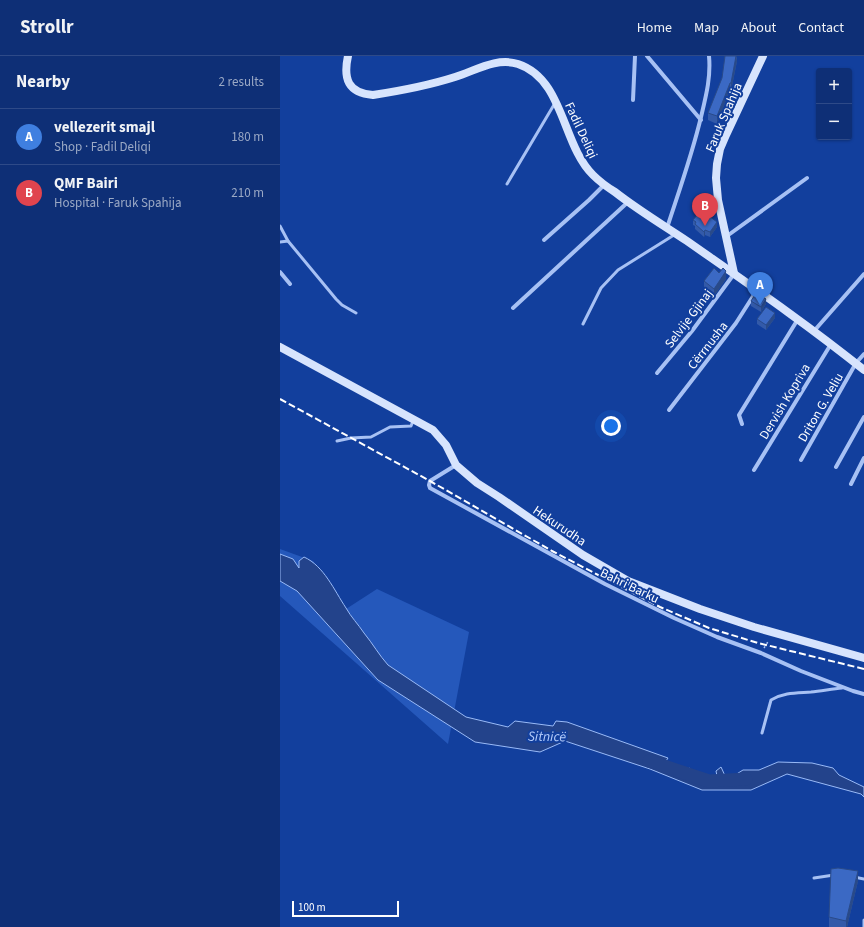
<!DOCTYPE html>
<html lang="en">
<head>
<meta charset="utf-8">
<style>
	:root { --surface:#0e2f76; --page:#1c3b7e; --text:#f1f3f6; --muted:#9ba9c5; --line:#2e4a88; --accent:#e69b98 }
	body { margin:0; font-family:"Source Sans 3",sans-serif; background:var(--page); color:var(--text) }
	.controls { position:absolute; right:12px; top:12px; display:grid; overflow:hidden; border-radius:4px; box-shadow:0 1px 3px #0004 }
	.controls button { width:36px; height:36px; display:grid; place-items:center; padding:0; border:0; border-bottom:1px solid var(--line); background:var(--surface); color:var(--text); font:20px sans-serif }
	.scale { position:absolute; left:12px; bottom:10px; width:107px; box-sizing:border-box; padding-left:4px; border:2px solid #fff; border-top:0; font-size:11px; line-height:14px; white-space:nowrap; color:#fff; -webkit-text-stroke:3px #123f9d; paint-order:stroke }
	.you { position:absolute; left:331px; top:370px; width:14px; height:14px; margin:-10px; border:3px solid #fff; border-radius:50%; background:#1a73e8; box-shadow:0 0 0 6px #1a73e833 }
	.badge { display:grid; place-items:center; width:26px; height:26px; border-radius:50%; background:var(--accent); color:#fff; font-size:13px; font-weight:700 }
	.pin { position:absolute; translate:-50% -33px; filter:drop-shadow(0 1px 2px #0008) }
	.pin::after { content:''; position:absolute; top:21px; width:14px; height:12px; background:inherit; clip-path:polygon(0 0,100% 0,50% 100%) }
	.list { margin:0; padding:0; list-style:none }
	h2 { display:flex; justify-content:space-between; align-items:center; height:52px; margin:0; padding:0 16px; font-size:17px }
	h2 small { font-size:13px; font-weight:400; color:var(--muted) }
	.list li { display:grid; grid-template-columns:26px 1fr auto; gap:12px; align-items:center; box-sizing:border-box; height:56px; padding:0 16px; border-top:1px solid var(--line) }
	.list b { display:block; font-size:15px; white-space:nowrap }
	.list p { margin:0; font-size:13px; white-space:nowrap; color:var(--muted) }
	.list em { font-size:13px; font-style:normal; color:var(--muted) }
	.map { position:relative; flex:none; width:584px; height:871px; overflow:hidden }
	header { display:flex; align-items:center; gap:24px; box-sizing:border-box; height:56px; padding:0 20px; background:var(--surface); border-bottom:1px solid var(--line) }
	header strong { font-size:19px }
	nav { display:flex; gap:22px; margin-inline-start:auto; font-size:14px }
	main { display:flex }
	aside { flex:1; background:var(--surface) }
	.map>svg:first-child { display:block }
	.green { fill:#2558bb }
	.water { fill:#23438b; stroke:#99baf7 }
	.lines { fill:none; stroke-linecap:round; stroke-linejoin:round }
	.river { stroke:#23438b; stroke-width:13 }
	.path { stroke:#a7c1f4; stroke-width:1.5; stroke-dasharray:2 3; stroke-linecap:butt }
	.lane { stroke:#a7c1f4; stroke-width:3 }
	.street { stroke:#a7c1f4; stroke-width:4 }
	.secondary { stroke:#d7e4fd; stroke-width:8 }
	.rail { stroke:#fff; stroke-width:2; stroke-dasharray:7 3; stroke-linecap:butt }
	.wall { fill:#335aa9 }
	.shaded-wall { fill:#294a89 }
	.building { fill:#3b69c4; stroke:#294a89 }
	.labels { text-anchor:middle; stroke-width:4; stroke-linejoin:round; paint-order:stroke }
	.street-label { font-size:13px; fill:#fff; stroke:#123f9d }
	.water-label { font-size:14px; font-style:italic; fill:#b4ccfb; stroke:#123f9d }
</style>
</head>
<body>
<header>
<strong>Strollr</strong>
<nav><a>Home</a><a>Map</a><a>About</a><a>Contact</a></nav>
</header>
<main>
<aside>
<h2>Nearby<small>2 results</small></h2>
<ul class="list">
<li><span class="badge" style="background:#3f7fe0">A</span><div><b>vellezerit smajl</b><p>Shop · Fadil Deliqi</p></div><em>180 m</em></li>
<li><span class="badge" style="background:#e0444e">B</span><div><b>QMF Bairi</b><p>Hospital · Faruk Spahija</p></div><em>210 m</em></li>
</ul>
</aside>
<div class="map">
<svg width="584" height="871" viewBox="0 0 584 871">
	<rect width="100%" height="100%" fill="#123f9d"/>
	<polygon class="green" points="0,493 33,505 49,525 66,553 97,533 189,576 168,688 0,540"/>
	<path class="water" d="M0,498L13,503L19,512V505L24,501C44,510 54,534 66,552C71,561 78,568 84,577C93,588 99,599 108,609L186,661L228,671L235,665L273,670L276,665L287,666L388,702L384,708L389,716L404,719L409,712L422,720H437L436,715L441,711L447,724L463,714H479L498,706L532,707L553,712L559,719L584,731V741L581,738L507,718L471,734H422L370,713L285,685L260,696L195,686L98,624L17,535L0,525Z"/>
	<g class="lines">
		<polyline class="river" points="369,705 429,725 466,723"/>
		<polyline class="path" points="484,592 489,584"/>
		<g class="lane">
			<polyline points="227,128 275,47"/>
			<polyline points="0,170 8,185"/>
			<polyline points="0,186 8,185 56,243 62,249 76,257"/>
			<polyline points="303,268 321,232 338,214 394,179"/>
			<polyline points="57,385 71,382 91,381 110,371 131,370 133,365"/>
			<path d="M482,677L491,644C504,636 517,637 531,636C541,635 552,633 562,632"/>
			<polyline points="574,821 584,823"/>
			<polyline points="534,822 554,819"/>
			<polyline points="584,864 584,871"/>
		</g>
		<g class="street">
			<polyline points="367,0 421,64"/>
			<polyline points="353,44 355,0"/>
			<path d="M387,172C399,135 412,99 421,61C426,40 431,21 429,0"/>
			<polyline points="447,180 527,122"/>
			<polyline points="264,184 309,144 324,129"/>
			<polyline points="0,216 10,228"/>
			<polyline points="233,252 348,146"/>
			<polyline points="534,275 584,218"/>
			<polyline points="377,317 412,275 454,218"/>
			<polyline points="389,354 456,267 477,234"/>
			<polyline points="462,368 459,359 518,263"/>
			<polyline points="521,404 576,307 584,298"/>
			<polyline points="176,409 150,425 149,429 150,432 325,528 394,562 437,581 481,597 521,615 573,635 584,638"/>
			<polyline points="556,411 584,361"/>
			<polyline points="474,414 551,288"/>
			<polyline points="571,428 584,402"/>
		</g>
		<g class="secondary">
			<path d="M68,0C63,23 68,37 93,39C119,35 150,29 175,21C195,15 216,1 238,8C284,23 282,89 313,119C319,125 327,131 335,136C358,154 383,169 407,185C467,227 527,268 584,314"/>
			<polyline points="454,217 438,144 436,122 437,108 440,93 446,79 483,0"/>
			<polyline points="0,291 153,374 166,389 176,409 197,427 219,441 303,499 348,525 420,553 474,571 584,602"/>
		</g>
		<polyline class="rail" points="0,343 150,425 272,495 380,551 429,572 478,587 584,613"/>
	</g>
	<g class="wall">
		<polygon points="457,0 457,5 451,35 450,34 437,68 428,64 428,57"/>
		<polygon points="413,164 437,171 430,181 425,179 424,181 415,173 415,170 413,169"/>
		<polygon points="446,223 434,240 424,232 424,225"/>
		<polygon points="471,245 486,248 481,256 471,250"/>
		<polygon points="495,262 486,274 477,268 477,263"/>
		<polygon points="578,825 567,871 549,871 549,861"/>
	</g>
	<g class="shaded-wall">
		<polygon points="456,0 457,5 451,35 451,27"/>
		<polygon points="450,27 450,34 437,68 437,60"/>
		<polygon points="437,166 437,171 430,181 430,176"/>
		<polygon points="425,174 425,179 424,181 424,176"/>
		<polygon points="446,215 446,223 434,240 434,233"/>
		<polygon points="486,243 486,248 481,256 481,251"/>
		<polygon points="495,257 495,262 486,274 486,269"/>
		<polygon points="578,815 578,825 567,871 566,871 566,865"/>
	</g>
	<g class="building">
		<polygon points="445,0 456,0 451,27 450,27 437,60 428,57 442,22"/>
		<polygon points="421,154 437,166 430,176 425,174 424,176 415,168 416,166 413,164"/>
		<polygon points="434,212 439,217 443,212 446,215 434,233 424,225"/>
		<polygon points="476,237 486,243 481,251 471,245"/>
		<polygon points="486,251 495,257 486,269 477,263"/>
		<polygon points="558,812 578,815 566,865 549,861 551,813"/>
	</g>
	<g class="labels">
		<g class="street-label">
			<text transform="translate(443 61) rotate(-67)" y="5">Faruk Spahija</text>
			<text transform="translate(302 74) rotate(65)" y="5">Fadil Deliqi</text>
			<text transform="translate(408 262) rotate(-53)" y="5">Selvije Gjinaj</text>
			<text transform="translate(427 289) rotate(-52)" y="5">Cërrnusha</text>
			<text transform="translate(504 345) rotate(-59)" y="5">Dervish Kopriva</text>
			<text transform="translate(540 351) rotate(-60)" y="5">Driton G. Veliu</text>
			<text transform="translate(280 469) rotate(34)" y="5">Hekurudha</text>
			<text transform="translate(350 529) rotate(26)" y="5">Bahri Barku</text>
		</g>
		<g class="water-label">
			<text transform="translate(267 680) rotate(1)" y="5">Sitnicë</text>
		</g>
	</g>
</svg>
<div class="controls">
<button>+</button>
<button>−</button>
</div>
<div class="scale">100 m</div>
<div class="you"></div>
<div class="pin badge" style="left:480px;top:249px;background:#3f7fe0">A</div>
<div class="pin badge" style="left:425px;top:170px;background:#e0444e">B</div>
</div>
</main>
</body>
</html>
